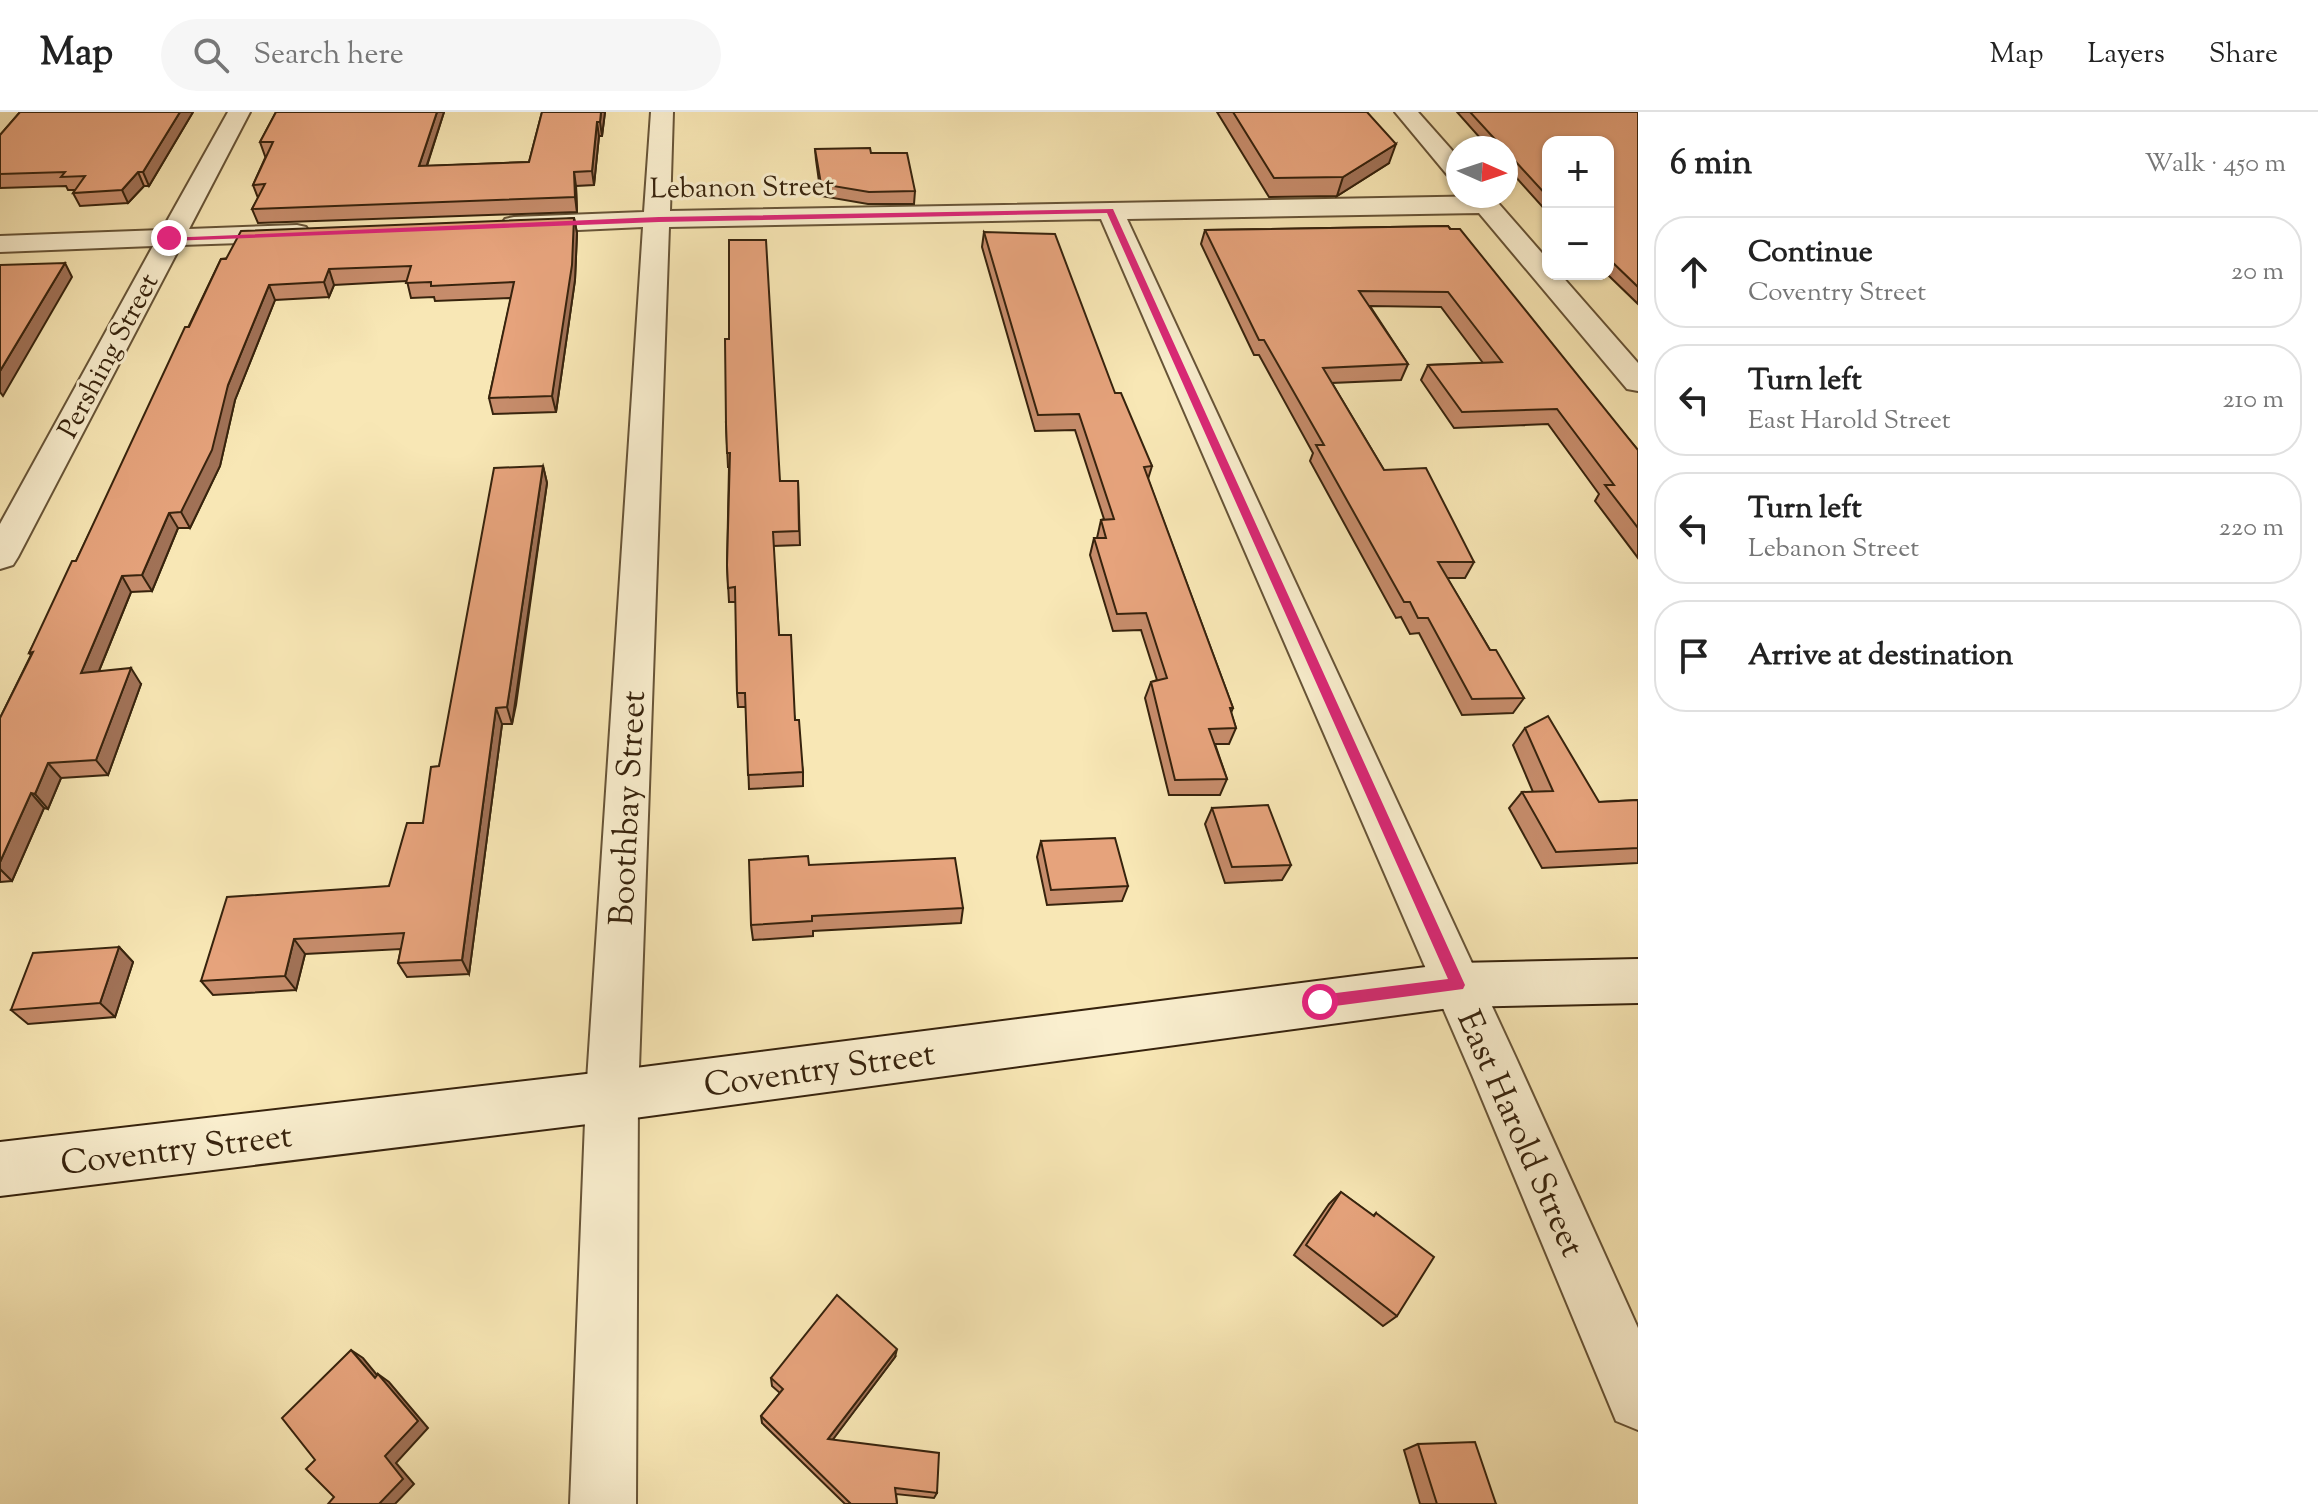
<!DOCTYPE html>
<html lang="en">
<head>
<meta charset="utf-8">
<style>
	:root { --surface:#fff; --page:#f6f6f6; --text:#222; --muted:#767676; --line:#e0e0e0 }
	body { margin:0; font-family:"Sorts Mill Goudy",serif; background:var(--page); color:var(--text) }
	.controls { position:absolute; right:24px; top:24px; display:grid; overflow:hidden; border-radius:16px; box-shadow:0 2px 6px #0004 }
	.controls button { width:72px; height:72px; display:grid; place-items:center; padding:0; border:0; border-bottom:2px solid var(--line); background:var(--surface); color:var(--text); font:40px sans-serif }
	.compass { position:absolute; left:1446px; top:24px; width:72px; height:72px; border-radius:50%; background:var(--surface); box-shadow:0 2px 6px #0004; rotate:93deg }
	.stop { position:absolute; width:24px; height:24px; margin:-18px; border:6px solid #db2777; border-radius:50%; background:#fff }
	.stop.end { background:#db2777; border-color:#fff; box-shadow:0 2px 8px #0008 }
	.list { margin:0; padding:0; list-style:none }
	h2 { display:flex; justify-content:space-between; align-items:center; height:104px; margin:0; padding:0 32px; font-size:34px }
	h2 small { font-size:26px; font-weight:400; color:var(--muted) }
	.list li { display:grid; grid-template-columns:52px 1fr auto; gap:24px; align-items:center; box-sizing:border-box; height:112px; margin:0 16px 16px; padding:0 16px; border:2px solid var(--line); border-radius:32px }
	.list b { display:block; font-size:30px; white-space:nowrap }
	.list p { margin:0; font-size:26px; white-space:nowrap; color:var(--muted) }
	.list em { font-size:26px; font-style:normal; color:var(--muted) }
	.icon { flex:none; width:44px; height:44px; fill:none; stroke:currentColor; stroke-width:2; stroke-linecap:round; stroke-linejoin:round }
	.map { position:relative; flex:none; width:1638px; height:1392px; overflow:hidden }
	header { display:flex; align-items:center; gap:48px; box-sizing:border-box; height:112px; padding:0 40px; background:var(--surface); border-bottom:2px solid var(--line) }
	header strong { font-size:38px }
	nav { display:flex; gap:44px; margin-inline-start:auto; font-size:28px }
	.search { width:560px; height:72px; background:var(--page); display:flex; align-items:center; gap:20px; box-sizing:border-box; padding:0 28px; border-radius:44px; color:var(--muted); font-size:30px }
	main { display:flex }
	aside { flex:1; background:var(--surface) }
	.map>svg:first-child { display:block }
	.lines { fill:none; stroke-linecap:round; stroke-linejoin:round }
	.street-casing { stroke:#675437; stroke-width:4 }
	.secondary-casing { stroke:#37230d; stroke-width:4 }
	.street { fill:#faefcf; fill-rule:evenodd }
	.secondary { fill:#faefcf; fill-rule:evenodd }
	.wall { fill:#c68c6b; stroke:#37230d; stroke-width:2 }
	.shaded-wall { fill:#a17257; stroke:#37230d; stroke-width:2 }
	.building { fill:#e6a37c; stroke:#37230d; stroke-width:2 }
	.route { fill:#db2777 }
	.labels { text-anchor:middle; stroke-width:6; stroke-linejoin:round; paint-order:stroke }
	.far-street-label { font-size:28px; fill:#37230d; stroke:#faefcf }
	.street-label { font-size:34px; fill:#37230d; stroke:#faefcf }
</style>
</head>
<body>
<header>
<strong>Map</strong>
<div class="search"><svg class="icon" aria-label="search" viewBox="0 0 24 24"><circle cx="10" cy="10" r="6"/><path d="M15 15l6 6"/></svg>Search here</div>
<nav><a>Map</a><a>Layers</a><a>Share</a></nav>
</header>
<main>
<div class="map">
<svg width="1638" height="1392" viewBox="0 0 1638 1392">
	<rect width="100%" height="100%" fill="#f8e7b5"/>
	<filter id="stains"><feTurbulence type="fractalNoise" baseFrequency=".0025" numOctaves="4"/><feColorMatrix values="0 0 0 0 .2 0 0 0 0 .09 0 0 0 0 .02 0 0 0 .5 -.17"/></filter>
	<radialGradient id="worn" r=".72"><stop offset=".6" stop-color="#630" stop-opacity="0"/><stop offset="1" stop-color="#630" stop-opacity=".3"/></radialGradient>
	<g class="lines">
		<g class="street-casing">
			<g id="street">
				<polygon points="228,0 250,0 189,117 297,113 306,115 310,121 306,127 297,129 181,133 18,445 13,453 0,457 0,412 153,134 0,140 0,124 162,118"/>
				<polygon points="651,0 673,0 670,99 1492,84 1548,148 1548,162 1560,162 1638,251 1638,279 1627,277 1479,101 1127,107 1516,946 1638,1216 1638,1318 1616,1309 1472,963 1101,107 669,115 638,984 636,1392 570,1392 586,984 643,115 514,121 505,119 501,113 505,107 514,105 644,100"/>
				<polygon points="1395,0 1418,0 1458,45 1458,67 1449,65"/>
			</g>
		</g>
		<g class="secondary-casing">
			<polygon id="secondary" points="1638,847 1638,891 1457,895 612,1009 0,1084 0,1030 612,959 1457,851"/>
		</g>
		<use href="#street" class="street"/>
		<use href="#secondary" class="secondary"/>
	</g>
	<g class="wall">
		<polygon points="20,0 193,0 149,74 144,74 128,91 80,94 73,81 75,78 68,78 66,74 0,76 0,23"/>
		<polygon points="276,0 444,0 427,54 529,50 542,0 605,0 602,24 599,24 594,73 576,74 577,100 258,111 252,97 258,86 253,73 266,44 265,44 260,30"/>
		<polygon points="1217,0 1367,0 1389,51 1337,84 1269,85"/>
		<polygon points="1457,0 1638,0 1638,192 1607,162 1608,30 1548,30 1548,101 1506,54 1506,36 1489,36"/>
		<polygon points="815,37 871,41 915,79 914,92 868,92 821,84 816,48"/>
		<polygon points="574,106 577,121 575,168 556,300 493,302 489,286 511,186 435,189 434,185 411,186 407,169 334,173 329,185 275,188 235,288 220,354 190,416 178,416 152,479 131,480 99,559 141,572 108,663 61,666 48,697 44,696 12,769 0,770 0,606 31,543 29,541 76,449 221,147"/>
		<polygon points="1448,114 1638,338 1638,446 1595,389 1599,382 1548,312 1454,316 1421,268 1428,253 1483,251 1441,195 1370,194 1408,252 1401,268 1332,271 1384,358 1474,450 1465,466 1447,466 1490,538 1524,586 1513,601 1462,603 1419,521 1410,522 1401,505 1396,506 1310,349 1313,341 1259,243 1254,243 1201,132 1205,118"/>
		<polygon points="984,120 1115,281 1152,354 1148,367 1233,596 1231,601 1236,616 1229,632 1215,632 1227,667 1220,683 1169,683 1145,586 1151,570 1157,568 1141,518 1113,519 1090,443 1094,426 1097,426 1101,408 1104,407 1075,318 1035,319 982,135"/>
		<polygon points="726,312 780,369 798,369 800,433 773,434 779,523 795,608 803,660 803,674 749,677 746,595 738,595 737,581 736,490 729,490 727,453 729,355 728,355"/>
		<polygon points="543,354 547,371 516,593 512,612 502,612 469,862 407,865 398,851 401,837 305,842 296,878 213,883 201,869 389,774 423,711 439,654"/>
		<polygon points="1525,616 1599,690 1638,688 1638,751 1542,756 1509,696 1522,680 1533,680 1513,633"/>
		<polygon points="1212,696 1291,753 1282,768 1225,771 1205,712"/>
		<polygon points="1041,729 1128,774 1122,789 1047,793 1037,745"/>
		<polygon points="809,753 963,796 961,811 813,819 813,824 753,828 751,813"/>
		<polygon points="119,835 133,850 115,905 28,912 11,898"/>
		<polygon points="1341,1080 1373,1104 1376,1101 1397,1204 1383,1214 1294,1143 1329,1092"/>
		<polygon points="895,1245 832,1328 937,1381 934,1386 896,1382 897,1392 845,1392 762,1311 761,1304 780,1281 772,1274 771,1266"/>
		<polygon points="1418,1332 1496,1392 1420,1392 1404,1338"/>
	</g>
	<g class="shaded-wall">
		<polygon points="180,0 193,0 149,74 143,60"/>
		<polygon points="437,0 444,0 422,68 419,54"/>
		<polygon points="601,0 605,0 602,24 600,10"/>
		<polygon points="597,10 599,24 594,73 592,59"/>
		<polygon points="1396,32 1389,51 1337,84 1343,65"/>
		<polygon points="138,60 144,74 128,91 122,78"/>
		<polygon points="574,60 576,74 577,100 575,85"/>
		<polygon points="574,106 577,121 575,168 556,300 552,284"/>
		<polygon points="65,151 72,165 3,284 0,280 0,259"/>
		<polygon points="329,157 334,173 329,185 324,170"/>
		<polygon points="269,173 275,188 235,288 220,354 190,416 181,400 228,273"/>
		<polygon points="543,354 547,371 512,612 507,595"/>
		<polygon points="169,401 178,416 152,479 142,463"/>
		<polygon points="122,464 131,480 92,576 81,561"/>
		<polygon points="131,556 141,572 108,663 96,648"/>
		<polygon points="496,596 502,612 469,862 462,848"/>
		<polygon points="48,651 61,666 48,697 35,682"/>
		<polygon points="31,681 44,696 12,769 0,757 0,750"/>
		<polygon points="294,827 305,842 296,878 285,864"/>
		<polygon points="119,835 133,850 115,905 100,891"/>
		<polygon points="897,1237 895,1245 828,1334 828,1327"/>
		<polygon points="351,1238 363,1246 386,1274 375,1266"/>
		<polygon points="378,1262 389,1270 428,1316 396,1351 414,1372 395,1392 379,1392"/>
	</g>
	<g class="building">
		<polygon points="20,0 180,0 143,60 138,60 122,78 73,81 85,64 61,65 65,60 0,62 0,23"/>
		<polygon points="276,0 437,0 419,54 529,50 542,0 601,0 600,10 597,10 592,59 574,60 575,85 252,97 265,72 253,73 273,30 260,30"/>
		<polygon points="1233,0 1367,0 1396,32 1343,65 1274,66"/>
		<polygon points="1470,0 1638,0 1638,175 1608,146 1608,30 1548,30 1548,85 1506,39 1506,36 1503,36"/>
		<polygon points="870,36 871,41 907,41 915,79 869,80 821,72 815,37"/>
		<polygon points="574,106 572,153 552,284 489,286 514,170 431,174 431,170 406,171 411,154 329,157 324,170 269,173 228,273 212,338 181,400 169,401 142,463 122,464 81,561 131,556 96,648 48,651 35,682 31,681 0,750 0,606 33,540 29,541 72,449 76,449 185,215 189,215 221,147 226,147 241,119"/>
		<polygon points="1448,114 1450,117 1460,117 1638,338 1638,416 1605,373 1614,373 1557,297 1462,300 1428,253 1502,250 1448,180 1359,179 1408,252 1323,256 1384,358 1426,356 1474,450 1438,450 1490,538 1496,538 1524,586 1472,587 1428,506 1418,506 1410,490 1404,490 1316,333 1324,333 1264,228 1259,228 1205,118"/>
		<polygon points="984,120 1055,122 1115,281 1121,281 1152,354 1144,355 1233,596 1230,596 1236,616 1209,617 1227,667 1175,668 1151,570 1167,566 1146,501 1117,502 1094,426 1106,426 1101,408 1114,407 1079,302 1038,303"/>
		<polygon points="729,128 766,128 780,369 798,369 799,419 773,420 779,523 791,523 795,608 799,608 803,660 748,663 745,581 737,581 735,475 728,476 727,453 730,341 727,341 726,312 725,227 729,227"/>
		<polygon points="65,151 0,259 0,153"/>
		<polygon points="543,354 510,576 507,595 496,596 462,848 398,851 404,821 294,827 285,864 201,869 227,785 389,774 407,711 423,711 431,655 439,654 494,356"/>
		<polygon points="1548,604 1599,690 1638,688 1638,736 1556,740 1522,680 1553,679 1525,616"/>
		<polygon points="1268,693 1291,753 1232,755 1212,696"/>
		<polygon points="1115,726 1128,774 1051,778 1041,729"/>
		<polygon points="808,744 809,753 955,746 963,796 812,804 812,809 751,813 749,748"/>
		<polygon points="119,835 100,891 11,898 33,841"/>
		<polygon points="1341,1080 1374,1104 1376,1101 1434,1145 1397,1204 1306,1133"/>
		<polygon points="837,1183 897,1237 828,1327 939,1341 937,1381 895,1376 897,1392 851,1392 761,1304 783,1277 771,1266"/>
		<polygon points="351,1238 375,1266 378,1262 418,1309 385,1344 403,1367 379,1392 328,1392 334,1385 306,1357 315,1348 282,1306"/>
		<polygon points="1475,1330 1496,1392 1437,1392 1418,1332"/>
	</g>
	<polygon class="route" points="1113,97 1465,873 1463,877 1320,896 1312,890 1320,883 1448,867 1107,101 659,110 169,129 165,126 659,105"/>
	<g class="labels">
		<g class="far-street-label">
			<text transform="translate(742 74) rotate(-1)" y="10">Lebanon Street</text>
			<text transform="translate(107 243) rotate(-62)" y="10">Pershing Street</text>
		</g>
		<g class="street-label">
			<text transform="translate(626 696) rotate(-87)" y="12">Boothbay Street</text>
			<text transform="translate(819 956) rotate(-8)" y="12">Coventry Street</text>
			<text transform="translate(1522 1021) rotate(66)" y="12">East Harold Street</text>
			<text transform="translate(176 1036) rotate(-7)" y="12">Coventry Street</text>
		</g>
	</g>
	<rect width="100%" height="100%" filter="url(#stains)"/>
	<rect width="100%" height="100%" fill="url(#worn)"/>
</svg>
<div class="controls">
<button>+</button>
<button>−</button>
</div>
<svg class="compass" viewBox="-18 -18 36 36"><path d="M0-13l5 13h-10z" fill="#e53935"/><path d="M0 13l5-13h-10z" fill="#767676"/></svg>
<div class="stop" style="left:1320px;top:890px"></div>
<div class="stop end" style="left:169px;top:126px"></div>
</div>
<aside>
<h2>6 min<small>Walk · 450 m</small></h2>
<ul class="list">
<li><svg class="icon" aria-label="ahead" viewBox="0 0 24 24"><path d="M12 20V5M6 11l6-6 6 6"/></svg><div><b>Continue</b><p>Coventry Street</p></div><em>20 m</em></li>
<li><svg class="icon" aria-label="left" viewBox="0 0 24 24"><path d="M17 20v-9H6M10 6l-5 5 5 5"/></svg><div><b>Turn left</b><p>East Harold Street</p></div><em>210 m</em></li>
<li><svg class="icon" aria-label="left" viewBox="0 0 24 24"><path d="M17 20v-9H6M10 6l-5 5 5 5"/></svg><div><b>Turn left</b><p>Lebanon Street</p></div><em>220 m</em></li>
<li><svg class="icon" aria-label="arrive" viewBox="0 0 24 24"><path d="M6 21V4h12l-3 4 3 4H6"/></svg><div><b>Arrive at destination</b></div></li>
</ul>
</aside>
</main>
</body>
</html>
